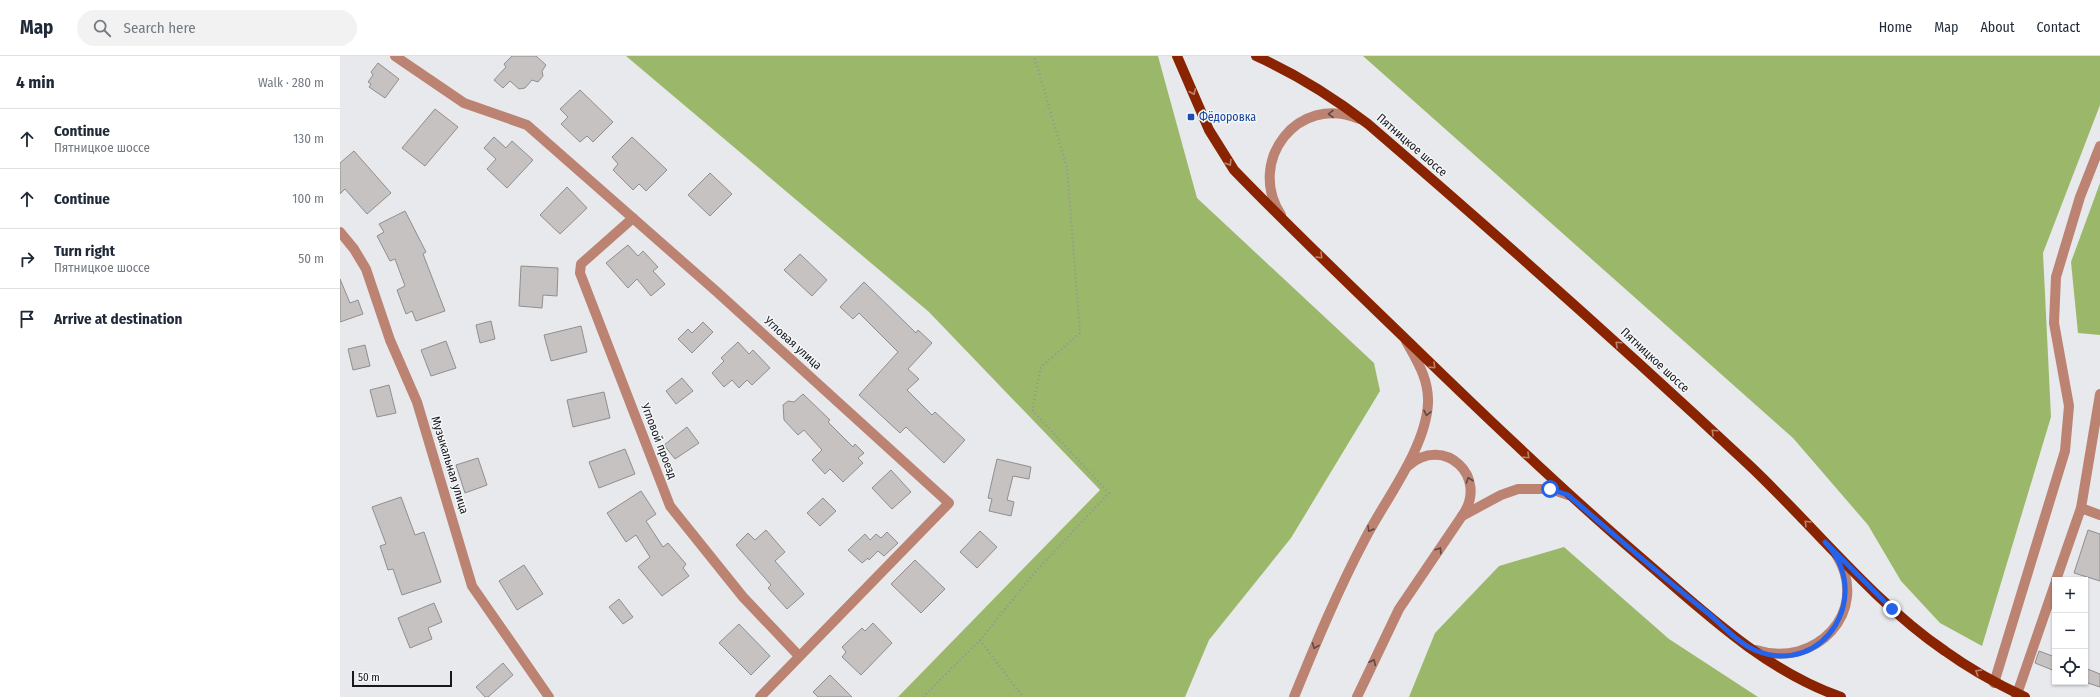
<!DOCTYPE html>
<html lang="en">
<head>
<meta charset="utf-8">
<style>
	:root { --surface:#fff; --page:#f2f2f3; --text:#1f2937; --muted:#747a83; --line:#e0e1e3 }
	body { margin:0; font-family:"Fira Sans Condensed",sans-serif; background:var(--page); color:var(--text) }
	.controls { position:absolute; right:12px; bottom:12px; display:grid; overflow:hidden; border-radius:0px; box-shadow:0 1px 3px #0004 }
	.controls button { width:36px; height:36px; display:grid; place-items:center; padding:0; border:0; border-bottom:1px solid var(--line); background:var(--surface); color:var(--text); font:20px sans-serif }
	.scale { position:absolute; left:12px; bottom:10px; width:100px; box-sizing:border-box; padding-left:4px; border:2px solid #171819; border-top:0; font-size:11px; line-height:14px; white-space:nowrap; color:#171819; -webkit-text-stroke:3px #f4f6f9; paint-order:stroke }
	.stop { position:absolute; width:12px; height:12px; margin:-9px; border:3px solid #2563eb; border-radius:50%; background:#fff }
	.stop.end { background:#2563eb; border-color:#fff; box-shadow:0 1px 4px #0008 }
	.list { margin:0; padding:0; list-style:none }
	h2 { display:flex; justify-content:space-between; align-items:center; height:52px; margin:0; padding:0 16px; font-size:17px }
	h2 small { font-size:13px; font-weight:400; color:var(--muted) }
	.list li { display:grid; grid-template-columns:26px 1fr auto; gap:12px; align-items:center; box-sizing:border-box; height:60px; padding:0 16px; border-top:1px solid var(--line) }
	.list b { display:block; font-size:15px; white-space:nowrap }
	.list p { margin:0; font-size:13px; white-space:nowrap; color:var(--muted) }
	.list em { font-size:13px; font-style:normal; color:var(--muted) }
	.icon { flex:none; width:22px; height:22px; fill:none; stroke:currentColor; stroke-width:2; stroke-linecap:round; stroke-linejoin:round }
	.map { position:relative; flex:none; width:1760px; height:641px; overflow:hidden }
	header { display:flex; align-items:center; gap:24px; box-sizing:border-box; height:56px; padding:0 20px; background:var(--surface); border-bottom:1px solid var(--line) }
	header strong { font-size:19px }
	nav { display:flex; gap:22px; margin-inline-start:auto; font-size:14px }
	.search { width:280px; height:36px; background:var(--page); display:flex; align-items:center; gap:10px; box-sizing:border-box; padding:0 14px; border-radius:22px; color:var(--muted); font-size:15px }
	main { display:flex }
	aside { flex:1; background:var(--surface) }
	.map>svg:first-child { display:block }
	.forest { fill:#9bb86a }
	.building { fill:#c6c2c1; stroke:#918e8d }
	.lines { fill:none; stroke-linecap:round; stroke-linejoin:round }
	.path { stroke:#939496; stroke-width:2.5; stroke-dasharray:1 3; stroke-linecap:butt }
	.minor { stroke:#bc8272; stroke-width:10 }
	.major { stroke:#8a2300; stroke-width:10 }
	.oneway { stroke:#ba8270 }
	.oneway2 { stroke:#614841 }
	.route { stroke:#2563eb; stroke-width:5 }
	.transit-dot { fill:#1a4fb4; stroke:#f4f6f9; stroke-width:1.5 }
	.labels { text-anchor:middle; stroke-width:3; stroke-linejoin:round; paint-order:stroke }
	.transit-label { font-size:12px; fill:#164399; stroke:#f4f6f9; text-anchor:start }
	.street-label { font-size:12px; fill:#171819; stroke:#f4f6f9 }
</style>
</head>
<body>
<header>
<strong>Map</strong>
<div class="search"><svg class="icon" aria-label="search" viewBox="0 0 24 24"><circle cx="10" cy="10" r="6"/><path d="M15 15l6 6"/></svg>Search here</div>
<nav><a>Home</a><a>Map</a><a>About</a><a>Contact</a></nav>
</header>
<main>
<aside>
<h2>4 min<small>Walk · 280 m</small></h2>
<ul class="list">
<li><svg class="icon" aria-label="ahead" viewBox="0 0 24 24"><path d="M12 20V5M6 11l6-6 6 6"/></svg><div><b>Continue</b><p>Пятницкое шоссе</p></div><em>130 m</em></li>
<li><svg class="icon" aria-label="ahead" viewBox="0 0 24 24"><path d="M12 20V5M6 11l6-6 6 6"/></svg><div><b>Continue</b></div><em>100 m</em></li>
<li><svg class="icon" aria-label="right" viewBox="0 0 24 24"><path d="M7 20v-9h11M14 6l5 5-5 5"/></svg><div><b>Turn right</b><p>Пятницкое шоссе</p></div><em>50 m</em></li>
<li><svg class="icon" aria-label="arrive" viewBox="0 0 24 24"><path d="M6 21V4h12l-3 4 3 4H6"/></svg><div><b>Arrive at destination</b></div></li>
</ul>
</aside>
<div class="map">
<svg width="1760" height="641" viewBox="0 0 1760 641">
	<rect width="100%" height="100%" fill="#e7e9ec"/>
	<g class="forest">
		<polygon points="286,0 818,0 857,142 1034,307 1040,335 951,482 869,584 845,641 558,641 760,434 589,256"/>
		<polygon points="1023,0 1760,0 1760,49 1703,197 1711,361 1642,590 1600,567 1561,525 1528,469 1453,382"/>
		<polygon points="1760,127 1760,279 1738,277 1731,206"/>
		<polygon points="1224,491 1329,583 1418,641 1069,641 1095,577 1159,510"/>
	</g>
	<g class="building">
		<polygon points="172,0 196,0 206,9 202,15 203,20 198,26 192,24 185,32 179,33 170,25 163,32 154,24 166,11 164,8"/>
		<polygon points="38,7 59,23 45,42 29,31 31,28 28,26 33,19 31,16"/>
		<polygon points="240,34 273,66 253,86 247,80 240,86 221,68 228,61 220,53"/>
		<polygon points="95,53 118,71 85,110 62,92"/>
		<polygon points="154,81 166,92 172,85 193,104 167,132 147,113 156,103 144,92"/>
		<polygon points="292,81 327,114 306,135 299,128 293,134 273,114 278,108 272,101"/>
		<polygon points="14,95 51,137 27,158 5,133 0,138 0,107"/>
		<polygon points="370,117 392,138 370,160 348,139"/>
		<polygon points="227,131 247,152 220,178 200,159"/>
		<polygon points="65,155 86,196 83,198 105,255 76,265 72,255 66,258 57,234 65,230 55,203 50,205 37,180 44,176 39,168"/>
		<polygon points="288,189 298,200 303,195 318,211 313,215 325,228 311,240 297,223 288,232 266,207"/>
		<polygon points="460,198 487,224 472,240 444,214"/>
		<polygon points="181,210 218,212 217,240 203,239 202,252 179,250"/>
		<polygon points="0,223 10,247 18,244 23,258 0,266"/>
		<polygon points="524,226 576,277 578,274 592,287 568,313 579,323 567,334 592,359 595,356 625,384 604,407 566,371 560,377 519,339 558,296 519,257 513,263 500,251"/>
		<polygon points="151,265 155,283 140,287 136,269"/>
		<polygon points="363,266 373,276 352,297 338,283 348,273 352,277"/>
		<polygon points="241,270 247,296 211,305 204,279"/>
		<polygon points="106,285 116,312 91,320 81,294"/>
		<polygon points="398,286 409,298 413,294 430,312 412,329 407,324 399,332 392,324 384,331 372,317 384,305 381,302"/>
		<polygon points="25,289 30,310 13,314 8,293"/>
		<polygon points="342,322 353,335 336,348 326,335"/>
		<polygon points="49,329 56,357 37,361 30,334"/>
		<polygon points="264,336 270,362 233,371 227,344"/>
		<polygon points="463,338 490,364 488,366 513,391 515,388 524,397 518,402 523,407 503,426 490,413 485,418 472,404 482,394 464,374 458,379 444,364 443,349 448,345 454,346"/>
		<polygon points="347,371 359,387 335,403 324,389"/>
		<polygon points="285,393 295,418 259,432 249,406"/>
		<polygon points="138,402 147,429 125,437 116,409"/>
		<polygon points="657,403 691,411 689,423 673,420 667,444 674,446 671,460 649,455 652,443 648,442"/>
		<polygon points="551,414 571,436 552,453 532,432"/>
		<polygon points="301,435 316,458 306,465 323,491 328,487 346,508 343,512 349,520 322,540 298,511 310,501 296,479 286,486 267,457"/>
		<polygon points="61,441 75,479 84,476 101,526 62,539 53,513 48,514 40,490 46,488 32,451"/>
		<polygon points="483,442 496,455 480,470 467,457"/>
		<polygon points="426,474 445,496 435,505 464,538 447,553 428,532 431,529 396,489 408,477 415,484"/>
		<polygon points="1748,474 1760,478 1760,525 1734,517"/>
		<polygon points="640,475 657,491 637,512 620,496"/>
		<polygon points="547,476 558,487 544,500 538,495 529,504 528,502 522,507 508,494 525,478 530,484 536,478 541,482"/>
		<polygon points="575,504 605,533 581,557 551,528"/>
		<polygon points="184,509 203,538 177,554 159,525"/>
		<polygon points="279,543 293,561 283,568 269,551"/>
		<polygon points="94,547 102,566 88,572 92,583 70,592 58,562"/>
		<polygon points="533,567 552,587 521,619 502,601 506,596 502,591 522,572 525,575"/>
		<polygon points="399,568 430,600 411,619 379,587"/>
		<polygon points="1699,595 1715,601 1715,615 1695,607"/>
		<polygon points="163,607 173,619 148,641 145,641 136,631"/>
		<polygon points="1745,612 1760,618 1760,631 1745,626"/>
		<polygon points="490,619 512,641 478,641 473,636"/>
	</g>
	<g class="lines">
		<g class="path">
			<polyline points="640,584 683,641"/>
			<polyline points="583,641 640,584 696,515 769,437 692,354 701,311 740,277 727,112 694,0"/>
		</g>
		<g class="minor">
			<polyline points="55,0 124,47 187,69 377,236 609,447 420,641"/>
			<path d="M941,159C906,105 958,37 1019,63"/>
			<polyline points="293,162 241,208 240,217 330,450 403,541 459,600"/>
			<polyline points="0,176 14,193 26,213 50,284 77,346 132,530 209,641"/>
			<path d="M1068,410C1104,378 1150,421 1122,460"/>
			<polyline points="1741,452 1760,459"/>
			<polyline points="1716,524 1741,452 1760,338"/>
			<path d="M1416,594C1475,613 1531,556 1497,500"/>
			<polyline points="1654,627 1725,395 1729,350 1714,267 1716,221 1740,141 1760,90"/>
			<path d="M954,641C976,587 998,534 1025,483C1045,444 1086,392 1088,347C1089,323 1077,305 1066,285"/>
			<polyline points="1017,641 1059,553 1122,460 1161,439 1178,433 1211,433 1228,439"/>
			<polyline points="1676,641 1715,528"/>
		</g>
		<g class="major">
			<path d="M837,0L869,74L894,114C953,175 1015,234 1076,293C1149,364 1222,434 1299,500C1361,553 1423,614 1501,641"/>
			<path d="M916,0C956,18 993,41 1028,68C1157,179 1284,292 1408,408C1472,468 1532,545 1605,595C1630,613 1657,628 1685,641"/>
		</g>
	</g>
	<defs><path id="oneway-chevron" d="M-2-3.5L2.5 0L-2 3.5" fill="none" stroke-width="1.6" stroke-linecap="round" stroke-linejoin="round"/></defs>
	<g class="oneway">
		<use href="#oneway-chevron" transform="translate(853 36) rotate(67)"/>
		<use href="#oneway-chevron" transform="translate(889 107) rotate(58)"/>
		<use href="#oneway-chevron" transform="translate(980 200) rotate(44)"/>
		<use href="#oneway-chevron" transform="translate(1278 288) rotate(-137)"/>
		<use href="#oneway-chevron" transform="translate(1093 310) rotate(44)"/>
		<use href="#oneway-chevron" transform="translate(1374 376) rotate(-137)"/>
		<use href="#oneway-chevron" transform="translate(1187 400) rotate(44)"/>
		<use href="#oneway-chevron" transform="translate(1467 467) rotate(-135)"/>
		<use href="#oneway-chevron" transform="translate(1638 616) rotate(-148)"/>
	</g>
	<g class="oneway2">
		<use href="#oneway-chevron" transform="translate(991 58) rotate(179)"/>
		<use href="#oneway-chevron" transform="translate(1087 357) rotate(102)"/>
		<use href="#oneway-chevron" transform="translate(1129 424) rotate(-109)"/>
		<use href="#oneway-chevron" transform="translate(1030 473) rotate(121)"/>
		<use href="#oneway-chevron" transform="translate(1099 494) rotate(-56)"/>
		<use href="#oneway-chevron" transform="translate(975 590) rotate(112)"/>
		<use href="#oneway-chevron" transform="translate(1033 606) rotate(-64)"/>
	</g>
	<g class="lines">
		<path class="route" d="M1210,433L1228,439C1274,479 1321,520 1369,558C1383,570 1399,588 1417,595C1484,621 1535,539 1485,486L1552,553"/>
	</g>
	<rect class="transit-dot" x="847" y="57" width="8" height="8" rx="2"/>
	<g class="labels">
		<g class="transit-label">
			<text x="859" y="65">Фёдоровка</text>
		</g>
		<g class="street-label">
			<text transform="translate(1072 89) rotate(41)" y="4">Пятницкое шоссе</text>
			<text transform="translate(453 287) rotate(42)" y="4">Угловая улица</text>
			<text transform="translate(1315 304) rotate(43)" y="4">Пятницкое шоссе</text>
			<text transform="translate(319 385) rotate(69)" y="4">Угловой проезд</text>
			<text transform="translate(110 409) rotate(73)" y="4">Музыкальная улица</text>
		</g>
	</g>
</svg>
<div class="controls">
<button>+</button>
<button>−</button>
<button><svg class="icon" aria-label="locate" viewBox="0 0 24 24"><circle cx="12" cy="12" r="6"/><path d="M12 2v4M12 18v4M2 12h4M18 12h4"/></svg></button>
</div>
<div class="scale">50 m</div>
<div class="stop" style="left:1210px;top:433px"></div>
<div class="stop end" style="left:1552px;top:553px"></div>
</div>
</main>
</body>
</html>
